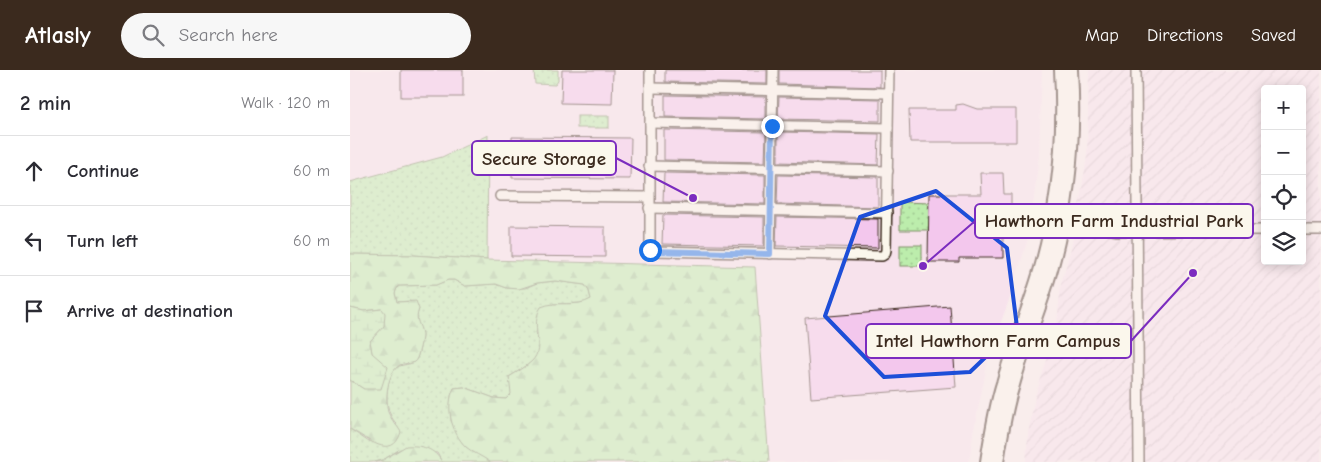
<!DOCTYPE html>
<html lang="en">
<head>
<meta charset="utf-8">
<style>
	:root { --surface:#fff; --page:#f7f7f7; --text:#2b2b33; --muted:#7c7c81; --line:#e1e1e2; --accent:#3b2a1e }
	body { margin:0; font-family:"Comic Neue",sans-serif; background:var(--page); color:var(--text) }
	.controls { position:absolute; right:15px; top:15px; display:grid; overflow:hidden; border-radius:5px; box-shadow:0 2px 12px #0003 }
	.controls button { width:45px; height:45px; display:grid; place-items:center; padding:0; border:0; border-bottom:1px solid var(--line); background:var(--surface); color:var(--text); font:25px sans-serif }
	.stop { position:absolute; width:15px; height:15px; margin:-11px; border:4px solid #1a73e8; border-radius:50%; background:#fff }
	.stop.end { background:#1a73e8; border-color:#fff; box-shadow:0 1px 5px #0008 }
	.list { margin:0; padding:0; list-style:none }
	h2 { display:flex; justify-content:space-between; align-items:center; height:65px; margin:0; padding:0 20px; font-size:21px }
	h2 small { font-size:16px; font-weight:400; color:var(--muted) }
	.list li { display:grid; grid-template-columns:32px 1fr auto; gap:15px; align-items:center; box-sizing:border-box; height:70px; padding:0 20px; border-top:1px solid var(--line) }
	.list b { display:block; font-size:19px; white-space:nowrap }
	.list em { font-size:16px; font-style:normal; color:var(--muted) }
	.icon { flex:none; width:28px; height:28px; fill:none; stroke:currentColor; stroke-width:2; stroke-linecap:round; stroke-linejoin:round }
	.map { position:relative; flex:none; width:971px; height:392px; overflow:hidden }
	header { display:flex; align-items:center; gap:30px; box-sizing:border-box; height:70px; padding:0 25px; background:var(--accent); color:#fff }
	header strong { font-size:24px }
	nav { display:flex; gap:28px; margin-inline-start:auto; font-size:18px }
	.search { width:350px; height:45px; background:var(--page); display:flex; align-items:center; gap:12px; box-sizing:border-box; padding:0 18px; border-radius:28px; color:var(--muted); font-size:19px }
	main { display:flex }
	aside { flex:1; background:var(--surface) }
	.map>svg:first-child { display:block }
	.built { fill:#f7e2ec }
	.industrial { fill:url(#industrial-furrows); fill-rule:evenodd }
	.grass { fill:url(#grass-dots); stroke:#7c8c65 }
	.forest { fill:url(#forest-firs); stroke:#7c8c65 }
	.wetland { fill:url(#wetland-marsh); stroke:#7c8c65 }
	.building { fill:#f3c7ed; stroke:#3b2a1e }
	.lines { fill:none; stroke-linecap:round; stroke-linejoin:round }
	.lane-casing { stroke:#3b2a1e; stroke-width:12 }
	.secondary-casing { stroke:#3b2a1e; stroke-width:26 }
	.lane { stroke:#fbf7ec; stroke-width:9 }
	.secondary { stroke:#fbf7ec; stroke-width:22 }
	.route { stroke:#1a73e8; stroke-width:6 }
	.marked { fill:none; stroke:#1d4ed8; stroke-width:4; stroke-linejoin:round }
	.leader { fill:none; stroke:#7b2cbf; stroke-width:2 }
	.callout-dot { fill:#7b2cbf; stroke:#fbf7ec; stroke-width:2 }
	.callout { fill:#fbf7ec; stroke:#7b2cbf; stroke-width:2 }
	.callout-label { font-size:19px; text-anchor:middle; font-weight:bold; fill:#3b2a1e }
</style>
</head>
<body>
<header>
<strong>Atlasly</strong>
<div class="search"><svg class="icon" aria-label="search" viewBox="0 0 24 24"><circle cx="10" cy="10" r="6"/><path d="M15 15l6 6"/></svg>Search here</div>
<nav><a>Map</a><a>Directions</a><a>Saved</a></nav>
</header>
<main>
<aside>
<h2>2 min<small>Walk · 120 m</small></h2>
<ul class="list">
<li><svg class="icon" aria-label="ahead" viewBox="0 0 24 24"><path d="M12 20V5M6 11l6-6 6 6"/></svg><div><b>Continue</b></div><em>60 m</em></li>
<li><svg class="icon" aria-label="left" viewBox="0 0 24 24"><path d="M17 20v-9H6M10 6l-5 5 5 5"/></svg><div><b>Turn left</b></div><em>60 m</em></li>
<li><svg class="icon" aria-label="arrive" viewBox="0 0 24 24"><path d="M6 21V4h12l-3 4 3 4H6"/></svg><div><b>Arrive at destination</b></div></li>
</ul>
</aside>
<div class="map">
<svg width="971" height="392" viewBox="0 0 971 392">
	<defs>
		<pattern id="industrial-furrows" width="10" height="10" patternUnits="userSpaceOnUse" patternTransform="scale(1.25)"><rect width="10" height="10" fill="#f7e2ec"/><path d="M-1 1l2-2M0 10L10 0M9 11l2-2" fill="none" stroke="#d5c2ca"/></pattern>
		<pattern id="grass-dots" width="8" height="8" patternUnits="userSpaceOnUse" patternTransform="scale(1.25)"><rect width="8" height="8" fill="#bcedac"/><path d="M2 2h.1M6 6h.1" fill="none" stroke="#a2cb94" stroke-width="1.8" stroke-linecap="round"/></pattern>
		<pattern id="forest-firs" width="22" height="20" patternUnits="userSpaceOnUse" patternTransform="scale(1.25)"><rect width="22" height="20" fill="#bcedac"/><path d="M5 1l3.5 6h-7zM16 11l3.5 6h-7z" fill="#a2cb94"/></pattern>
		<pattern id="wetland-marsh" width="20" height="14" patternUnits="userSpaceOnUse" patternTransform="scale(1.25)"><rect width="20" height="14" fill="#bcedac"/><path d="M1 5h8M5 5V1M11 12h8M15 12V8" fill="none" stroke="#a2cb94"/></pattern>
	</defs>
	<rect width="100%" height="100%" fill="#f9edec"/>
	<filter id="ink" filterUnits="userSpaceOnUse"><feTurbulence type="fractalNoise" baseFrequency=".02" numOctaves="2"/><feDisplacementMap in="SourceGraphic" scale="10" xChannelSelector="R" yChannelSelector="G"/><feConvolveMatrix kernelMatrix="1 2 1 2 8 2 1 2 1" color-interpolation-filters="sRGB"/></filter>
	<g filter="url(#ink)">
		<polygon class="built" points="0,0 692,0 689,85 680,162 662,222 640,282 623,363 619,392 419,392 405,197 137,190 138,66 92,87 0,112"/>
		<path class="industrial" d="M739,0H971V392H676L678,364L685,327L706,263L711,214L721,178L731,124L737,86ZM915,19H952V191H915Z"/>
		<g class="grass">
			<polygon points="184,0 208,0 208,11 205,15 185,14"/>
			<rect x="227" y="46" width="32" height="12"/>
			<polygon points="138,65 137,190 63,185 0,184 0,112 92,87"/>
			<polygon points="550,132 581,133 581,160 550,160"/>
			<rect x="550" y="175" width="22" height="21"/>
			<path d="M97,210H104L115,216L146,214L157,218H175L187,213L205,211L235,215L239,221L241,229L235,233L203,234L186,262C187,267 189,273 189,278C188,292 169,300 159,307L162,324L156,329L144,328L114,317L104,318L101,326V351L122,381L133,386L140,392H92L87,383L50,379L33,390L25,392H0V359L19,372L47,354C34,343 34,314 44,300C50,292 64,297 67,288C69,283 72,270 72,265C70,253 64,252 69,239L60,231L47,232L45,223L48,216L86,215Z"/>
		</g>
		<g class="forest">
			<path d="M0,184L63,185L137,190L405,197L419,392H140C132,386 123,383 116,377C101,362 95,337 104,318L114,317L144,328L156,329L161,324L159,307C167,302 176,297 182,291C196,277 179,256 191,237C207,230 226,238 241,229L239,221L235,215L205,211L187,213L169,219L157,218L146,214L115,216L104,210H98L86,215L48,216L45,223L47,232L66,231L69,239C64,252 71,253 72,265C72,270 69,283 67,288C64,296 56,292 50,295C37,302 35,330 38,342C41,350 47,355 51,362C42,392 16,367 0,359V310L14,319L22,283L20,271L34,256L31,239L14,241L0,238Z"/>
			<path d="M56,376C72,375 84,378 92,392H25L33,390Z"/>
		</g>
		<polygon class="wetland" points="0,238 14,241 32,239 35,243 34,256 20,271 22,283 38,297 31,319 14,319 0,310"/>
		<g class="building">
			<rect x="51" y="0" width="62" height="27"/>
			<polygon points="212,0 263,0 262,34 211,33"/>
			<polygon points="315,0 417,0 417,14 315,12"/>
			<polygon points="429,0 530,0 530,17 429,14"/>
			<polygon points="315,25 416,27 416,49 315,47"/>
			<polygon points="429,27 530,29 530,51 428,49"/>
			<polygon points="613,34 627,39 666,39 666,72 560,72 559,40 606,40 606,35"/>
			<polygon points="314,60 416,62 415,92 314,90"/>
			<polygon points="428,62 529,64 528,95 428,92"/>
			<polygon points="162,67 281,68 280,109 162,108"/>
			<polygon points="314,103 415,105 415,134 313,132"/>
			<polygon points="630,103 653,103 654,124 661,124 661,155 653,155 653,188 609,188 609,192 578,192 579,124 631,124"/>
			<polygon points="428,105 528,107 528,137 427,134"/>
			<polygon points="313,145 414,147 414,176 312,174"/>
			<polygon points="427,147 528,149 528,178 426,176"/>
			<polygon points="161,156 255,157 255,187 161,186"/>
			<polygon points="600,236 606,317 461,328 455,248"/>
		</g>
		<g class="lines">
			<g class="lane-casing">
				<g id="lane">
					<polyline points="300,0 300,180 304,181 532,186 535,184 536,180 539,0"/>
					<polyline points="786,0 789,392"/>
					<polyline points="300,18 538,23"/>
					<polyline points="300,53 538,58"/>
					<polyline points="299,96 538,101"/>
					<polyline points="150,126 299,127"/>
					<polyline points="299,138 537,143"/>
					<polyline points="709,149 766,161 915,160"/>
					<polyline points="952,160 971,160"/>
					<polyline points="420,184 423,0"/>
				</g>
			</g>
			<g class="secondary-casing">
				<path id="secondary" d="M642,392C646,366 650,339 658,314C669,274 686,236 697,195C714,132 720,65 716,0"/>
			</g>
			<use href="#lane" class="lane"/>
			<use href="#secondary" class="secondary"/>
		</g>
	</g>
	<g class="lines" filter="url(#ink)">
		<polyline class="route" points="300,180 304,181 420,184 422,56"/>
	</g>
	<path d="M0 0H971V392H0ZM586,121L657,178L667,257L620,302L534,307L475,246L510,147Z" fill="#f9edec" fill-opacity=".55" fill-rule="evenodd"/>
	<path class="marked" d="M586,121L657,178L667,257L620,302L534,307L475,246L510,147Z"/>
	<path class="leader" d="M343 128L266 88M573 196L625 151M843 203L781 271"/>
	<g class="callout-dot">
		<circle cx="343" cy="128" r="5"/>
		<circle cx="573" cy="196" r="5"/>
		<circle cx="843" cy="203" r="5"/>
	</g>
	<g class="callout">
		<rect x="122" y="71" width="144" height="34" rx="5"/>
		<rect x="625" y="134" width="278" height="34" rx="5"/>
		<rect x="516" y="254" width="265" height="34" rx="5"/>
	</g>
	<g class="callout-label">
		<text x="194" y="95">Secure Storage</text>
		<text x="764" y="157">Hawthorn Farm Industrial Park</text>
		<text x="648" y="277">Intel Hawthorn Farm Campus</text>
	</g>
</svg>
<div class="controls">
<button>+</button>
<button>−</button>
<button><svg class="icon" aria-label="locate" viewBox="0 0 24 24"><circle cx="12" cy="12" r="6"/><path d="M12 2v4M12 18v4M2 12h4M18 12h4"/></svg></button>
<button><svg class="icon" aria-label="layers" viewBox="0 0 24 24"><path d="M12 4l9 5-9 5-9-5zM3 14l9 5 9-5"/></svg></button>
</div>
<div class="stop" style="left:300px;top:180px"></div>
<div class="stop end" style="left:422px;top:56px"></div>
</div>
</main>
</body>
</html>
